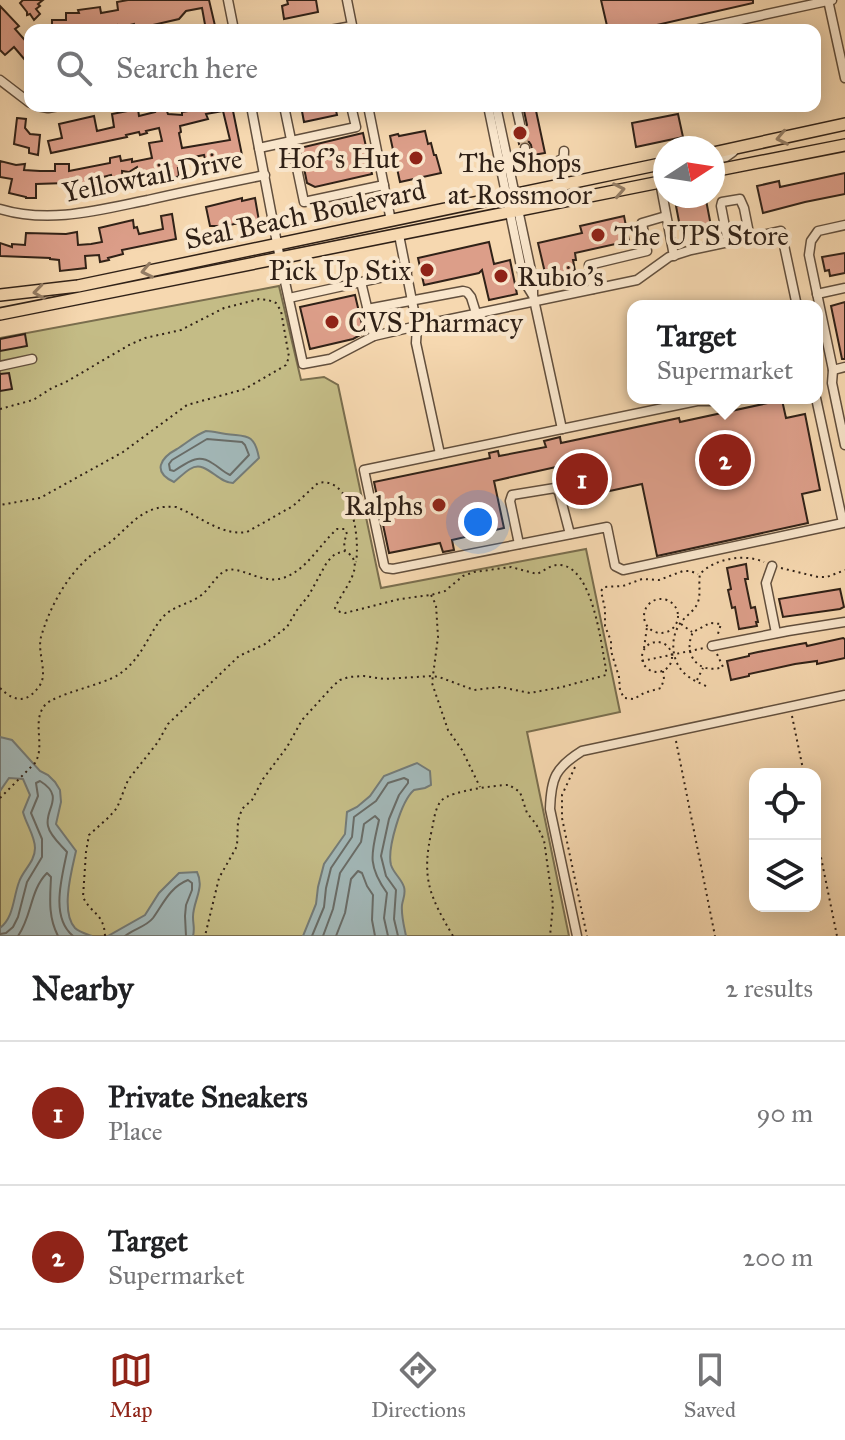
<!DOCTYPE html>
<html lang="en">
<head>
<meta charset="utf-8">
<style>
	:root { --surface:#fff; --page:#f6f6f6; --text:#202124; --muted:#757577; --line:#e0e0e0; --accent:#8f2418 }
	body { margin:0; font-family:"IM FELL Great Primer",serif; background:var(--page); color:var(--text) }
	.controls { position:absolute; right:24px; bottom:24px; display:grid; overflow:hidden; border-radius:16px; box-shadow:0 4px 20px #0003 }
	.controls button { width:72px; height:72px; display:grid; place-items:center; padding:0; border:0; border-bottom:2px solid var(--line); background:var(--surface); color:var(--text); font:40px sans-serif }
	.compass { position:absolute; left:653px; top:136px; width:72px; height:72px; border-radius:50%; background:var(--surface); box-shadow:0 4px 20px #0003; rotate:78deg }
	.you { position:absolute; left:478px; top:522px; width:28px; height:28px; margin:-20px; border:6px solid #fff; border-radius:50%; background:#1a73e8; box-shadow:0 0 0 12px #1a73e833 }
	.badge { display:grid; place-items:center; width:52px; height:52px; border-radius:50%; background:var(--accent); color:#fff; font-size:26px; font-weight:700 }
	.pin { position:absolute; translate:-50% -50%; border:4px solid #fff; box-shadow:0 2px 8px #0006 }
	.popup { position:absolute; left:627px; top:300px; width:196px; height:104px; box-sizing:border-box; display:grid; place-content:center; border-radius:16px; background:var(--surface); filter:drop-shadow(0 2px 6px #0005); font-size:26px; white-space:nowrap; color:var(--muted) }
	.popup b { font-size:30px; color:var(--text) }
	.popup::after { content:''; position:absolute; left:50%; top:100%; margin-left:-16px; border:16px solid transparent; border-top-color:var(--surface) }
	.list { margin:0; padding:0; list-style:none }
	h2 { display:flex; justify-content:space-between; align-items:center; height:104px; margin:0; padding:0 32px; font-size:34px }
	h2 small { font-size:26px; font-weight:400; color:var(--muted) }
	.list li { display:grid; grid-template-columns:52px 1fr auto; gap:24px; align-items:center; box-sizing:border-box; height:144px; padding:0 32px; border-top:2px solid var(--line) }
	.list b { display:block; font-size:30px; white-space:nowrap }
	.list p { margin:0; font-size:26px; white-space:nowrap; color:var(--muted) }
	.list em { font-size:26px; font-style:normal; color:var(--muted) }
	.icon { flex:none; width:44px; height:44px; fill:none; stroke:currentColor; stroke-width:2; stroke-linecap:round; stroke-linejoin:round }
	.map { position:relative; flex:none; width:845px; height:936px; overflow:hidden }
	.search { position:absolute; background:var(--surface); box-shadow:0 4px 20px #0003; left:24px; right:24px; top:24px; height:88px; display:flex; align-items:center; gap:20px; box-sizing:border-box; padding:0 28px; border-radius:16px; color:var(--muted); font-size:30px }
	.sheet { height:392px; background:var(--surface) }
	nav { display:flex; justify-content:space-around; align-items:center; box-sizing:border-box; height:112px; border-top:2px solid var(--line); background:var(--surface); font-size:22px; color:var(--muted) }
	nav a { display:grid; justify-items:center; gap:4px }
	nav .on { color:var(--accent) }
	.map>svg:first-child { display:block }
	.green { fill:#c4bc86; stroke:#7a6e4e; stroke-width:2 }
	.water { fill:#a2b7b7; stroke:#747b77; stroke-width:2 }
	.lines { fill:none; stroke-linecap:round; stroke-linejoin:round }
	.shore { stroke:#696c67; stroke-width:2 }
	.building { fill:#dc9e89; stroke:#302117; stroke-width:2; fill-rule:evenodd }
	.minor-tunnel { stroke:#ceb391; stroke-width:8; stroke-dasharray:8 4; stroke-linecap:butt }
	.minor-casing { stroke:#624f3d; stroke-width:11 }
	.major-casing { stroke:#302117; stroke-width:14 }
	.path { stroke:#302117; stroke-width:2; stroke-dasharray:2 4; stroke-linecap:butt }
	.minor { stroke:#f9e6cc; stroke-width:8 }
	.major { stroke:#f6d8b0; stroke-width:11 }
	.oneway { stroke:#937c64 }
	.poi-dot { fill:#8f2418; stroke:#f9e6cc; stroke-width:3 }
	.labels { text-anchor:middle; stroke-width:8; stroke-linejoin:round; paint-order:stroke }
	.poi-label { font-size:28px; fill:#302117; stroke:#f9e6cc; text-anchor:end }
	.street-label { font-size:28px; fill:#302117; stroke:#f9e6cc }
</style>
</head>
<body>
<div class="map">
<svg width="845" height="936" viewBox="0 0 845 936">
	<rect width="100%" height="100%" fill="#f6d8b0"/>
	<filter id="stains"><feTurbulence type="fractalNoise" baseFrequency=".0025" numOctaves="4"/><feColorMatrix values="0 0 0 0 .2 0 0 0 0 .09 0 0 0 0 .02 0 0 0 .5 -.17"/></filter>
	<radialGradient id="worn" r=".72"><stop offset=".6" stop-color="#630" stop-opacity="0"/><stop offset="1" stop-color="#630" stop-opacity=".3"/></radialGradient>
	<polygon class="green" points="279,286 301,380 324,377 338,385 381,588 586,549 620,712 527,732 569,936 0,936 0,338"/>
	<g class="water">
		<path d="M206,431C213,431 219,433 226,434C246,437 254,432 259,458L233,483C217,483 206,459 190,469C185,472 179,478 174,482C152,472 160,458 177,449C187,443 195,435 206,431Z"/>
		<path d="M0,737L12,740L40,771L48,775L55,782L60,790L61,802L56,824L76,851C72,869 60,912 75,928C79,932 86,934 92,936H0V928C14,917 13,898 19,882C23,870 35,862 35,848C35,836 26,824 23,812L30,795L23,779L9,778L0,791Z"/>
		<path d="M417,763L430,771L431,785L425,788L414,790C401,801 387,849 391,865C394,874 401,878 404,887C406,894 403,898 402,905C401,915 404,926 406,936H303L316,904L318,887L324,864L345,834L347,812L357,807L370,796L384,776Z"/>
		<path d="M197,872C205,888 193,901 193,917C193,925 195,928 193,936H108L145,915L159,893L179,873Z"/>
	</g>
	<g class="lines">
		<g class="shore">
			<path d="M207,439L242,442L245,445L249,455L230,475C223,472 219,467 212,463C197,453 187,463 174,471L170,470L169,464L172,460Z"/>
			<path d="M0,934L6,933L13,927L18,917L27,882L42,857V839L31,813L38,796L36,783L40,781C66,797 44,809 48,826C50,836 61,845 67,852C62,877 50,917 73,936"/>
			<path d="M18,936C32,916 30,890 47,873L51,877C50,898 48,917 58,936"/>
			<path d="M125,936C133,929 146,927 153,918C163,904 170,887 188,880L192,883V890L186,905L185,916L186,936"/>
			<polyline points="312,936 324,907 326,888 331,868 352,837 354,817 376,801 388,783 404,778 408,780 408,783 399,795 389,819 381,856 386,876 396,890 394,919 398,936"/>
			<path d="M323,936L333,909L340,873L361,842L364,824L375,816L379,820C372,852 366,864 387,893L384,918L388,936"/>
			<polyline points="336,936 345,913 351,879 358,871 362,873 367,886 373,895 372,920 375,936"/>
		</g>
	</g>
	<g class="building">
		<polygon points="23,0 43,0 38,4 40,6 36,9 40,14 34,20 30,14 27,15 27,12 20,3"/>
		<polygon points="128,0 209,0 216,30 206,30 202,8 186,11 179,19 144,27 144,30 135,30 134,24 118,28 117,25 104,28 104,30 52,30 52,20 66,20 66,13 79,13 78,10 100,7 101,13 118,10 117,2"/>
		<polygon points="287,0 316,0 318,12 284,19 282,6 288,4"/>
		<polygon points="601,0 753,0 753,3 635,30 608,30"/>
		<polygon points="0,6 19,26 15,29 30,46 30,55 25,60 14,47 5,55 0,50"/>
		<path d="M165,106L168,114L182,115V112L195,110L194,106H232L242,155L230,159V161L217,164V166L207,168L204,155L179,160L181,168H178L179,176L174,178H169L168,175L140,180L137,167L129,172L122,171L123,186L114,188L111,175L95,179L98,191L76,196H69V188H66V183L36,184V198H26V197L9,193L12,179L0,177V161L16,165L25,164L24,170L40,171H55V164H69V171L110,163V158L120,156L121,161L132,159V162L152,158L149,143L162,141L159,128L146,131L147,133L140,135L139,132L126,135L127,137L51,153L48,141L62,138L59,124L94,116L97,131L114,127L112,114L138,109L139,116L155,112L153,107ZM223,111L230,140L182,148L179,133L181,132L180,126L208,119L206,114Z"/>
		<polygon points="301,106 335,106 337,115 304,122"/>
		<polygon points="523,106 535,106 545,153 533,155 531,145 529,142 524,141 519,144 516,130 522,131 527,125"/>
		<polygon points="678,114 683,137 636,147 632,123"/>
		<polygon points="17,118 26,119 25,128 30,134 40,135 38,155 29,153 29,148 14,144"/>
		<polygon points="425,131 428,144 431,143 434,155 436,155 441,173 400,182 390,136 398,134 399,136"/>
		<polygon points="363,133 372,174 315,187 307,183 300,148"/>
		<polygon points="845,173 845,194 805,202 763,213 757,186 779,181 780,187"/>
		<polygon points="242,198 242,201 255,198 259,221 239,225 239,223 225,226 225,228 218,230 217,226 210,226 206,207"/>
		<polygon points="706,200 711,226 681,232 676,206"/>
		<polygon points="172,214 176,239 122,250 123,254 108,258 109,260 100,262 99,255 85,256 86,268 60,271 59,260 50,259 50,258 0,256 0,243 12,247 12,244 25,245 26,233 66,234 77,232 78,245 91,244 102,242 99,228 133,220 134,228 137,227 139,234 163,229 161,216"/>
		<polygon points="624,216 629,241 575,253 576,260 573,260 575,271 546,277 538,243 582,233 580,226"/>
		<polygon points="489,242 494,264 510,260 517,294 489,300 482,270 479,273 424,285 418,258"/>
		<polygon points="845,253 845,273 830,276 829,270 825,271 822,257"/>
		<polygon points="355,295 364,333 353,339 310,349 300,307"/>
		<polygon points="845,302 845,359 842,359 831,306"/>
		<polygon points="25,334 27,346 0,351 0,339"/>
		<polygon points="9,373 12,389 0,391 0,374"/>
		<polygon points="782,400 786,418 805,414 820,490 802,494 808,523 657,556 642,484 591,495 593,506 582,508 580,498 572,500 565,465 494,481 504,528 452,540 454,550 443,552 440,543 389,553 374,482 490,458 489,453 498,451 499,456 546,447 544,441 560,437 561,443 679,418 680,422"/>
		<polygon points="746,564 748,579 745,579 751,608 755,607 758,622 756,622 757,626 739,629 735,607 732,608 728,590 731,589 727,568"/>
		<polygon points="840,589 844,607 840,609 783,617 779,599"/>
		<polygon points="843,638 845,639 845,658 817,664 817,661 795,664 749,674 749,676 731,680 727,661 749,656 749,654 758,652 800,644 806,643 807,646"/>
	</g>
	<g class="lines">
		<polyline class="minor-tunnel" points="520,124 525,148"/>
		<g class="minor-casing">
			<g id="minor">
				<polyline points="228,0 234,30"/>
				<polyline points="347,0 353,30"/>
				<polyline points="828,0 845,78"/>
				<polyline points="330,30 352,26"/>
				<polyline points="694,30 832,0"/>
				<polyline points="0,80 30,103"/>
				<polyline points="37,106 48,108 59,106"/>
				<polyline points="251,106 280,259 303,364 330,359 374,336 417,326 637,280 669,257 691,250 781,231 797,306"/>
				<polyline points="284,106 304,202 384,185"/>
				<polyline points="368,106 391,221"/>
				<polyline points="488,106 524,281 532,294"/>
				<polyline points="496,106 533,280 533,295 562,429"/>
				<polyline points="516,106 520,124"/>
				<polyline points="259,148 356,127 351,106"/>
				<path d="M525,148C525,151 527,161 529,163C533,168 559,163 563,158C564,156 564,153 564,151"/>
				<polyline points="713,159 726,157 733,152"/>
				<polyline points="663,179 660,182 674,256"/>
				<path d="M0,209C50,224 99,210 148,200C187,191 226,183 265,175"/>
				<polyline points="845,225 818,231 811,241 809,255 833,370 832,383 845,445"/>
				<polyline points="399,235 417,326 416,343 440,454"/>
				<polyline points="728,242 721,206 722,202 740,199 744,208 750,238"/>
				<polyline points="361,282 374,336"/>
				<polyline points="593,289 589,265 647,251 642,223 666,216"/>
				<polyline points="817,294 845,288"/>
				<polyline points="289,298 407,272"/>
				<polyline points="367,309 463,291 467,292 471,297 476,313"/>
				<polyline points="0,366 32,359"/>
				<polyline points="833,370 845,367"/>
				<polyline points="739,398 725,401 697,401 364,470 384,565 386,568 393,569 607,527 615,566 623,570 843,523 816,398"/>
				<polyline points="519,544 510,501 512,495 555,488 559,492 570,534"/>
				<polyline points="772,566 766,583 776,633"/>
				<polyline points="712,646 788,631 845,622"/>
				<path d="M577,936L550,809C551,778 555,768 582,751L845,695"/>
			</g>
		</g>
		<g class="major-casing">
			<g id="major">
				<polyline points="713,153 845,124"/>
				<polyline points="713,171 845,145"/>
				<polyline points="0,295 78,286 665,163"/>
				<polyline points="0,314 665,181"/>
			</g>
		</g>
		<g class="path">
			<polyline points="0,409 33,400 52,388 66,382 129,345 145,338 181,330 224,308 259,299 268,300 276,303 281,311 289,357 286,365 245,389 187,405 123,452 40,498 0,505"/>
			<polyline points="781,568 818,577 827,577 845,570"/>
			<polyline points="431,595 436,605 438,637 432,683 448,730 462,750 480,787"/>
			<circle cx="661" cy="616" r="17"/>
			<polyline points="681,624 692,632"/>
			<circle cx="657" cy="657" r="15"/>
			<polyline points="644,648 647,627"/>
			<path d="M717,654L723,667C699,675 682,655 693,632L710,623L721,624L717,637"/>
			<polyline points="642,661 704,648"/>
			<polyline points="663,671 664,679 661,688 644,693 634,699 624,698 620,690 619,677 611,651 611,641 605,626 605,609 601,591 604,587 623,586 642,579 659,580 683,571 690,571 698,574"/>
			<polyline points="697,680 703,668"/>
			<path d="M706,686C700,683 694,681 689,677C672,666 669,641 679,625C684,617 692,613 696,606C702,597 698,585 700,574C714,559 744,553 764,562"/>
			<path d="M0,688C15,703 28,703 40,685C48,673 37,652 41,637C49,609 66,577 88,558C95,551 105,547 113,540C133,522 146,504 176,507C200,516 221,536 247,532L293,506L318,483C352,475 360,539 356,562"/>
			<polyline points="792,716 804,774"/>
			<polyline points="676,741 715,936"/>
			<polyline points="575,767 562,795 562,818 587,936"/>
			<path d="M0,798L35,763C46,745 31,722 45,705C55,694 102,685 118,675C142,659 146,638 162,618C173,605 192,604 204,593C211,586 216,576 225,571C239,564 261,585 283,578C306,571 320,544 337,529H345L347,534L344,542L345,550"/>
			<polyline points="815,828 837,936"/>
			<path d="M105,936C104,913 91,914 83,897L86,852L89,835L109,817L117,808L128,780L158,742L168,724L239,656L265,644L287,627L297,610L309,595L327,562L335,554L345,551C369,564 342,590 335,608L340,612L345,613L400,599L431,595L445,591L463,576L474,572L511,567L537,574C545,570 552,564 560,565C593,567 601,644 606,669V675L562,687L530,693L500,687L474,690L439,677L432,676L384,679L364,676L349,677L340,680L333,686L302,720L287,747L263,779L252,800L242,809L238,821L237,846L219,878L205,936"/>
			<path d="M453,936C429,895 421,878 432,829C434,820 435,807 442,800C451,791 496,785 509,785L520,792L527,813L536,824L544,840L553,905L550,936"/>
		</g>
		<use href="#minor" class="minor"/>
		<use href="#major" class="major"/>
	</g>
	<defs><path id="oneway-chevron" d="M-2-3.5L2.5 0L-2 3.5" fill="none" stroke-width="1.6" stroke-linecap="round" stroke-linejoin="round" transform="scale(2)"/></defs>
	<g class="oneway">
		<use href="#oneway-chevron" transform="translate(782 138) rotate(168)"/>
		<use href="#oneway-chevron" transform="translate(619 190) rotate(-11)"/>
		<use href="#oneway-chevron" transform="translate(147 271) rotate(168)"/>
		<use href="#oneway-chevron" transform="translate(39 292) rotate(172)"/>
	</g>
	<g class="poi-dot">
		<circle cx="520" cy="133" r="8"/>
		<circle cx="416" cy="158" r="8"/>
		<circle cx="598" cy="235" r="8"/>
		<circle cx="427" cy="270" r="8"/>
		<circle cx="501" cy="276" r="8"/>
		<circle cx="332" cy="322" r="8"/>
		<circle cx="439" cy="505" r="8"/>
	</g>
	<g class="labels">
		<g class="poi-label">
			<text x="400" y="168">Hof's Hut</text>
			<text x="520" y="172" text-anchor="middle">The Shops<tspan x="520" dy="32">at Rossmoor</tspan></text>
			<text x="614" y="245" text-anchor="start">The UPS Store</text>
			<text x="411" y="280">Pick Up Stix</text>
			<text x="517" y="286" text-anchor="start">Rubio's</text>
			<text x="348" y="332" text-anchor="start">CVS Pharmacy</text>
			<text x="423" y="515">Ralphs</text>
		</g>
		<g class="street-label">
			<text transform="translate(152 175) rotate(-11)" y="10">Yellowtail Drive</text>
			<text transform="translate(305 214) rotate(-12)" y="10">Seal Beach Boulevard</text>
		</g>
	</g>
	<rect width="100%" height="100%" filter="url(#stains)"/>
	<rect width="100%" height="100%" fill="url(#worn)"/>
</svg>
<div class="controls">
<button><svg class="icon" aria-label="locate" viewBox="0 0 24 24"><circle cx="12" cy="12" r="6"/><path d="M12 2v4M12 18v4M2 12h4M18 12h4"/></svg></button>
<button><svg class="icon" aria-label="layers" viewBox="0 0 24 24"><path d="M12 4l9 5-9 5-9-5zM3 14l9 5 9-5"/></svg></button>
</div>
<svg class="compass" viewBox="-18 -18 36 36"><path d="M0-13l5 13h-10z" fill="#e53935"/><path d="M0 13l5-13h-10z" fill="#757577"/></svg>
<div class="you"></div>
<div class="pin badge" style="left:582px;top:479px">1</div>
<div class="pin badge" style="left:725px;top:460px">2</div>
<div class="popup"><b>Target</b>Supermarket</div>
<div class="search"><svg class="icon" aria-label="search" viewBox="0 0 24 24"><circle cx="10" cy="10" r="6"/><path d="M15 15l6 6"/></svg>Search here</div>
</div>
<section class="sheet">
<h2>Nearby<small>2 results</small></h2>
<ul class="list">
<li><span class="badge">1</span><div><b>Private Sneakers</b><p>Place</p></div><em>90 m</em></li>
<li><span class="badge">2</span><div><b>Target</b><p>Supermarket</p></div><em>200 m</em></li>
</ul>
</section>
<nav>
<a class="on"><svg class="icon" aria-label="map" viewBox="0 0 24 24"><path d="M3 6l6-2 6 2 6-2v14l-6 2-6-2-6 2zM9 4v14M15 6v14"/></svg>Map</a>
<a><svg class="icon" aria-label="directions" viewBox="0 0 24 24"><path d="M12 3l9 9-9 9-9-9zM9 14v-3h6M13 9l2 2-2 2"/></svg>Directions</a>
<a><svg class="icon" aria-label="saved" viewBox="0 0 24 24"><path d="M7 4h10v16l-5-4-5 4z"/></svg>Saved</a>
</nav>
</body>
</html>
